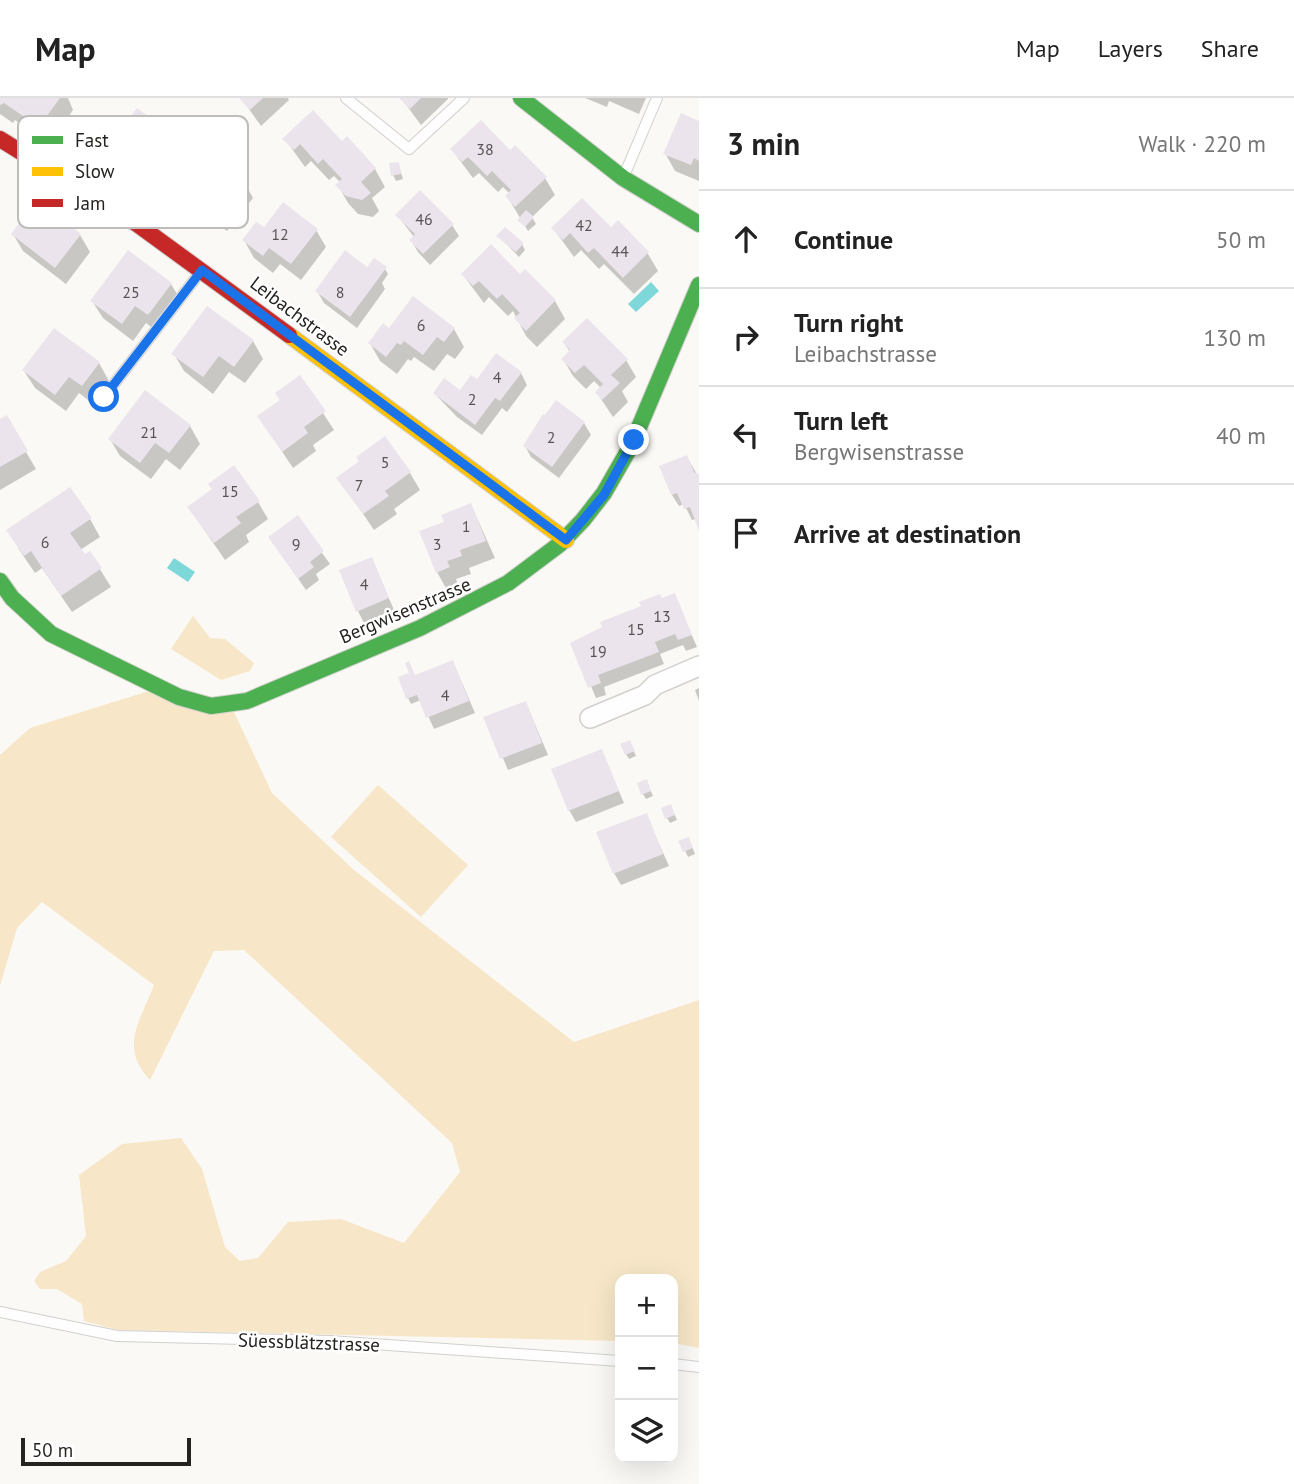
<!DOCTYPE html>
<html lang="en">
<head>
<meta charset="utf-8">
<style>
	:root { --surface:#fff; --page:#f2f2f2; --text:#222; --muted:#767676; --line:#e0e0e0 }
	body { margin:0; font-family:"PT Sans",sans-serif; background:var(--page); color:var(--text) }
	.controls { position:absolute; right:21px; bottom:21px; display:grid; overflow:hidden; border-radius:14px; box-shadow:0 7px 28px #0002 }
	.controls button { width:63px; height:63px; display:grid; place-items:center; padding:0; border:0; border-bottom:2px solid var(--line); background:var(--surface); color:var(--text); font:35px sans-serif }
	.scale { position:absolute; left:21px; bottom:18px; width:170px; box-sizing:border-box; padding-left:7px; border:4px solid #252320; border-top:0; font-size:19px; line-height:24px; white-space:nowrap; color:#252320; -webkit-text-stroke:5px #fff; paint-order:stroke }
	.stop { position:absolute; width:21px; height:21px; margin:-16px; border:5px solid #1a73e8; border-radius:50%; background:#fff }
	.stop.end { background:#1a73e8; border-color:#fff; box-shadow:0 2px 7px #0008 }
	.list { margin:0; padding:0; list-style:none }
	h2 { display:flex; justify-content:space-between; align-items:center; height:91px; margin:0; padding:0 28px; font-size:30px }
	h2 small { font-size:23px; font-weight:400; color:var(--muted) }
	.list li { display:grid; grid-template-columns:46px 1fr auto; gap:21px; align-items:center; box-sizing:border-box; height:98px; padding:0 28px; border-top:2px solid var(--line) }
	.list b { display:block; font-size:26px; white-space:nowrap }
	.list p { margin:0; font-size:23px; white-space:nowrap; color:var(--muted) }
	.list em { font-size:23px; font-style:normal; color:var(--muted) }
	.icon { flex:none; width:38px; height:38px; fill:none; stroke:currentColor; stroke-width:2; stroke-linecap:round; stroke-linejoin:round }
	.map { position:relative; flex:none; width:699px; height:1386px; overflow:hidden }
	header { display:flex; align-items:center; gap:42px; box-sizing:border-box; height:98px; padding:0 35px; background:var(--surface); border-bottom:2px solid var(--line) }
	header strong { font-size:33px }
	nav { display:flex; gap:38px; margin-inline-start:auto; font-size:24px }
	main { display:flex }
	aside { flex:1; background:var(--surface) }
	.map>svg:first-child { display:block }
	.green { fill:#f7e7c8 }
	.water { fill:#7ed8da }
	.shadow { fill:#0003 }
	.building { fill:#ece4ed }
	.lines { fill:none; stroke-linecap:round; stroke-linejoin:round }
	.lane-casing { stroke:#d2d0cd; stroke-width:12 }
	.street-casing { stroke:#d2d0cd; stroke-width:22 }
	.fast-casing { stroke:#d2d0cd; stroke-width:18 }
	.slow-casing { stroke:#d2d0cd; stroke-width:18 }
	.jam-casing { stroke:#d2d0cd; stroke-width:18 }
	.lane { stroke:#fefefe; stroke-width:10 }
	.street { stroke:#fefefe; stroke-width:19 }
	.fast { stroke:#4caf50; stroke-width:16 }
	.slow { stroke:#ffc107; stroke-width:16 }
	.jam { stroke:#c62828; stroke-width:16 }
	.route { stroke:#1a73e8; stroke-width:9 }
	.labels { text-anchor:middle; stroke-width:5; stroke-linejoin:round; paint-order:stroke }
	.number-label { font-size:16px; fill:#575353 }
	.street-label { font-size:19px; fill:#252320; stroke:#fff }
	.key { fill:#fff; stroke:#bebdbc; stroke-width:2 }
	.key-label { font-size:19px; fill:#252320 }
</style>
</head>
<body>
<header>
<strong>Map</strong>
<nav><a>Map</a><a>Layers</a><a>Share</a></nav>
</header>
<main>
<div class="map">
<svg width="699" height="1386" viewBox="0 0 699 1386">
	<rect width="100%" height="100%" fill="#fbf9f5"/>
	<g class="green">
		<polygon points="193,518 210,540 225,541 254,565 250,573 221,582 171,551"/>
		<path d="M149,593L234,614L272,695L354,772L574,944L699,902V1250L673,1245V1181H620V1243L118,1232L84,1223L82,1206L57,1191H40L34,1183L40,1174L66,1163L86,1138L79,1077L122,1046L181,1040L202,1071L225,1149L240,1163L258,1160L288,1124L341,1121L404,1145L460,1074L452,1045L244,852L214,853L150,982C119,949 140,923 154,887L42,804L17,830L0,888V657L30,630Z"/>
		<polygon points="378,687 468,767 421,819 331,739"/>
	</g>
	<g class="water">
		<polygon points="651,184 659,193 636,214 628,206"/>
		<polygon points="174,460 195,474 188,484 167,470"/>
	</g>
	<g class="shadow">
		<polygon points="0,0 68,0 73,12 50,46 15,22 13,25 0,16"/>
		<polygon points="241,0 288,0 289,2 261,28"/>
		<polygon points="401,0 448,0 448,1 421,27"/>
		<polygon points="585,0 646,0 639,16 609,3 607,9"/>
		<polygon points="699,24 699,83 675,73 665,55"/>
		<polygon points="285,41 342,45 347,41 375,71 385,89 372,100 379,113 373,119 358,116 348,105 338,87 341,85 334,78 329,82 311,63 305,69"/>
		<polygon points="452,52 510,54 545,80 555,97 532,119 536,126 528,133 507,98 509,95 503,89 498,94 479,75 473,80"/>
		<polygon points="398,65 403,81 396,83 393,77"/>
		<polygon points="199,73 243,82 253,100 227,133 204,116 193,130 177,118 167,100"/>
		<polygon points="397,117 452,127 459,138 430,167 418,154 411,142 414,139"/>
		<polygon points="618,125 648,156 658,173 634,196 604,166 599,171 581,152 574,159 553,130 611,132"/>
		<polygon points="264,132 316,132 326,149 301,182 280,166 273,175 254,160 244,142"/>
		<polygon points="13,136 80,137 90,154 66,186 23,153"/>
		<polygon points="499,138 522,146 525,152 519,159"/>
		<polygon points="385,171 388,176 382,185 385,191 357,230 324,205 317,193"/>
		<polygon points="525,173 555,203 565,221 537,249 526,238 513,213 508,218 489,199 484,205 463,177 520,178"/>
		<polygon points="171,186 181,203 158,234 146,225 133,243 103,220 92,203"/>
		<polygon points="454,231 464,249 455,261 447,256 434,273 414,259 411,263 408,261 397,276 380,263 370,245 389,232"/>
		<polygon points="253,243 263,261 245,285 229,274 213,296 184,273 174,256"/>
		<polygon points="564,245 626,262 636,279 622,293 628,304 613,319 597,295 601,290 594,283 586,291 573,278 563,261 570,254"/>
		<polygon points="99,265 109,283 92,305 79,295 66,313 35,290 24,273"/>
		<polygon points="521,275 527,287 507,314 502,310 482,337 457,319 435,296 460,294"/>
		<polygon points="300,280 334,332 313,347 316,353 293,370 259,319 281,303"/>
		<polygon points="556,305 584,325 591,337 559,380 531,359 525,348"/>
		<polygon points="6,320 36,371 0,392 0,323"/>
		<polygon points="190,328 200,346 180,372 166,361 151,381 120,358 110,341"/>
		<polygon points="687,359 699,380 699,428 696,421 692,422 684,406 679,408 672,397"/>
		<polygon points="410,375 420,392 394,411 397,416 374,432 339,380"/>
		<polygon points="258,404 268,421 246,437 249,444 225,462 189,410"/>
		<polygon points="471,407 495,460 469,470 471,476 456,481 458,487 447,492 437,474 446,425"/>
		<polygon points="297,420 330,466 316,476 319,482 306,492 270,440"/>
		<polygon points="90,421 100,439 80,452 85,459 90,455 111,489 72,514 42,470 35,475 18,450"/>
		<polygon points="372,461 394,512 364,525 358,513"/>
		<polygon points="674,497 697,549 686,553 683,547 660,556 664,566 604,589 606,597 596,600 573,546"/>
		<polygon points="453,564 475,615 434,631 421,602 411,606 408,600 415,579"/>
		<polygon points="699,590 699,603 695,592"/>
		<polygon points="526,605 548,657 508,672 486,620"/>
		<polygon points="632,649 636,658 629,661 626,656"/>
		<polygon points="602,654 624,705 576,724 569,712"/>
		<polygon points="649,689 653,698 646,701 643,696"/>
		<polygon points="673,713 677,722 670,725 667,720"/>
		<polygon points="646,717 669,768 621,787 614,775"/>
		<polygon points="681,744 691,746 695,756 688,759"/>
	</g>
	<g class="building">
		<polygon points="0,0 60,0 39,29 4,5 0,7"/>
		<polygon points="239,0 263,0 250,12"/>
		<polygon points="399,0 421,0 410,11"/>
		<polygon points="137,10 173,37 145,73 122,57 112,70 94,56 109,37 113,41"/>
		<polygon points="313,12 342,43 347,38 376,70 361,84 371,95 362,102 346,98 335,87 342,81 323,61 318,66 300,46 294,52 282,41"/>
		<polygon points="681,15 699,23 699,63 694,60 691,67 663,56"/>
		<polygon points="481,22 510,52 515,47 547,79 515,109 505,98 511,92 492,73 487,78 468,59 462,64 450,51"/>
		<polygon points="399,64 401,76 391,78 389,65"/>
		<polygon points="420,92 454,126 423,156 409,142 415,136 395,117"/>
		<polygon points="582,100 611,129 618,122 649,154 623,180 594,150 588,155 570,135 563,142 551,130"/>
		<polygon points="37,102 81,136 55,170 11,136"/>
		<polygon points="283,104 318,131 291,166 269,150 263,158 242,142 256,124 264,129"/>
		<polygon points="526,112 534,119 525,129 517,122"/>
		<polygon points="505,129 524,145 516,154 496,138"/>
		<polygon points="491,146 520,176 525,171 556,202 526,233 514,220 520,215 502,196 497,201 479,183 473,188 461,176"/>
		<polygon points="128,152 172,185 148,217 135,208 122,226 90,203"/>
		<polygon points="345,152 367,169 374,160 387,169 350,219 315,193"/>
		<polygon points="413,198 455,230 444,244 437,239 423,257 404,243 401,247 397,245 386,259 368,245 383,225 389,230"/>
		<polygon points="207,208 254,242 234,269 219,258 203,279 171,256"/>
		<polygon points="587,220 628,261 611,277 620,285 602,302 595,294 603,286 584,267 575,275 561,261 570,252 562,244"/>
		<polygon points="54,230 100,264 82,288 69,279 55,297 22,272"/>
		<polygon points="496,255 522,274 500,303 495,300 475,327 433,295 444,280 460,292 471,277 477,281"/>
		<polygon points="300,277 326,313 304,329 308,335 282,354 257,318 280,302 275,295"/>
		<polygon points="145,292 191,327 169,355 155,345 140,365 108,341"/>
		<polygon points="556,302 585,324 552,369 523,348 543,316 545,317"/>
		<polygon points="7,317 28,353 0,369 0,321"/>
		<polygon points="385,338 411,374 385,393 389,398 363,416 336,380 359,363 356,359"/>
		<polygon points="687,357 694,374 699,376 699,433 690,409 684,411 677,395 671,397 659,368"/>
		<polygon points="234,367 260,403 236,419 241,425 214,445 187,409 212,391 208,386"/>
		<polygon points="70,389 92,420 70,435 85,456 90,453 102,470 61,498 31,453 24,458 6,432"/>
		<polygon points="471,405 486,443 460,452 462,458 447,463 450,469 436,475 419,433 444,424 441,417"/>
		<polygon points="298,417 324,453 310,464 314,469 298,481 268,439"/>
		<polygon points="372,459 389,500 356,514 339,472"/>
		<polygon points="675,495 692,537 678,542 675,536 655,544 659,554 598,577 601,585 588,590 570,545 602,529 600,524 641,508 639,504 660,496 662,500"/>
		<polygon points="453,562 469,603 426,620 417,597 406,601 398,579 409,575 405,565 409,563 415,577"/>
		<polygon points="526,603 542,645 500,661 483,619"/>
		<polygon points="630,642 635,653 625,657 620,646"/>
		<polygon points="602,651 619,693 568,713 551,671"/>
		<polygon points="647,681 651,693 641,697 637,685"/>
		<polygon points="671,706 675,717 665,721 661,710"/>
		<polygon points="647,715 663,756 613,776 596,734"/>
		<polygon points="689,739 693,750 683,754 678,743"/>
	</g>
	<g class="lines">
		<g class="lane-casing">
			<g id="lane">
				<polyline points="346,0 409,51 464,0"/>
				<polyline points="623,80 657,0"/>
				<polyline points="104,299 202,172"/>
				<polyline points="0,1214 117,1238 330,1243 620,1263"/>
				<polyline points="673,1266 699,1269"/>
			</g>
		</g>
		<g class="street-casing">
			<polyline id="street" points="590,620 645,597 655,587 699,568"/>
		</g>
		<g class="fast-casing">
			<g id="fast">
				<polyline points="521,0 623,80 699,126"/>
				<polyline points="0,483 12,500 51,536 179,599 211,608 247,603 420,530 508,485 560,446 583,422 604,395 632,346 699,187"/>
			</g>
		</g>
		<g class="slow-casing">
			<polyline id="slow" points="289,237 566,442"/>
		</g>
		<g class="jam-casing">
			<polyline id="jam" points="0,41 137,126 289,237"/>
		</g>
		<use href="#lane" class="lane"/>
		<use href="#street" class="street"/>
		<use href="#fast" class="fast"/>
		<use href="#slow" class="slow"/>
		<use href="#jam" class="jam"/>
	</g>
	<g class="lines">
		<polyline class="route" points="104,299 202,172 566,442 604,397 634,342"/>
	</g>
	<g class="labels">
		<g class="number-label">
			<text x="485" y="57">38</text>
			<text x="424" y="127">46</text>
			<text x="584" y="133">42</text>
			<text x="280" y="142">12</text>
			<text x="620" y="159">44</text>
			<text x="131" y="200">25</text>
			<text x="340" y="200">8</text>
			<text x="421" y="233">6</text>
			<text x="497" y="285">4</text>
			<text x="472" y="307">2</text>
			<text x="149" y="340">21</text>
			<text x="551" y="345">2</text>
			<text x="385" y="370">5</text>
			<text x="359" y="393">7</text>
			<text x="230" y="399">15</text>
			<text x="466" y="434">1</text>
			<text x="45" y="450">6</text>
			<text x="296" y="452">9</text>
			<text x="437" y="452">3</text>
			<text x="364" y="492">4</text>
			<text x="662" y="524">13</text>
			<text x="636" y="537">15</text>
			<text x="598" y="559">19</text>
			<text x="445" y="603">4</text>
		</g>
		<g class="street-label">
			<text transform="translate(300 218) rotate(37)" y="7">Leibachstrasse</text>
			<text transform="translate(405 512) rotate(-23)" y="7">Bergwisenstrasse</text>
			<text transform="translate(309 1244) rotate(2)" y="7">Süessblätzstrasse</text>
		</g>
	</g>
	<rect x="18" y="18" width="230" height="112" rx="10" class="key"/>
	<rect x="32" y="38" width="31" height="8" fill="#4caf50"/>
	<rect x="32" y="69" width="31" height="9" fill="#ffc107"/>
	<rect x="32" y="101" width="31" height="8" fill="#c62828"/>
	<g class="key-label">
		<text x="75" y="49">Fast</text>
		<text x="75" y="80">Slow</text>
		<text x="75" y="112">Jam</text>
	</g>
</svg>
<div class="controls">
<button>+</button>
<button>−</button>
<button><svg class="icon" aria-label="layers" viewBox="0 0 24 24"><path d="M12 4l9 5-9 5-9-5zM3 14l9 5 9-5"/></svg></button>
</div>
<div class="scale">50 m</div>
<div class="stop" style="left:104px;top:299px"></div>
<div class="stop end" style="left:634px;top:342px"></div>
</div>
<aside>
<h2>3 min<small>Walk · 220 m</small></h2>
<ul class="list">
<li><svg class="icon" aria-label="ahead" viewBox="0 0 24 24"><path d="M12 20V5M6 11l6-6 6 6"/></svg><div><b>Continue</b></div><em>50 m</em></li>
<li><svg class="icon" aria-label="right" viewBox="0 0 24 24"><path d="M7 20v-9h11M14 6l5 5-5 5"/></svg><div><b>Turn right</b><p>Leibachstrasse</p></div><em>130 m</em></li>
<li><svg class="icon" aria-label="left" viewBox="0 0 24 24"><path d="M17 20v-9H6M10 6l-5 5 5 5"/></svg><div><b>Turn left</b><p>Bergwisenstrasse</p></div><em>40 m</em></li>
<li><svg class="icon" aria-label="arrive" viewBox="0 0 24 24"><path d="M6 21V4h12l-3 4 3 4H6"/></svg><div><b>Arrive at destination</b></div></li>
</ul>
</aside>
</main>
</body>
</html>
